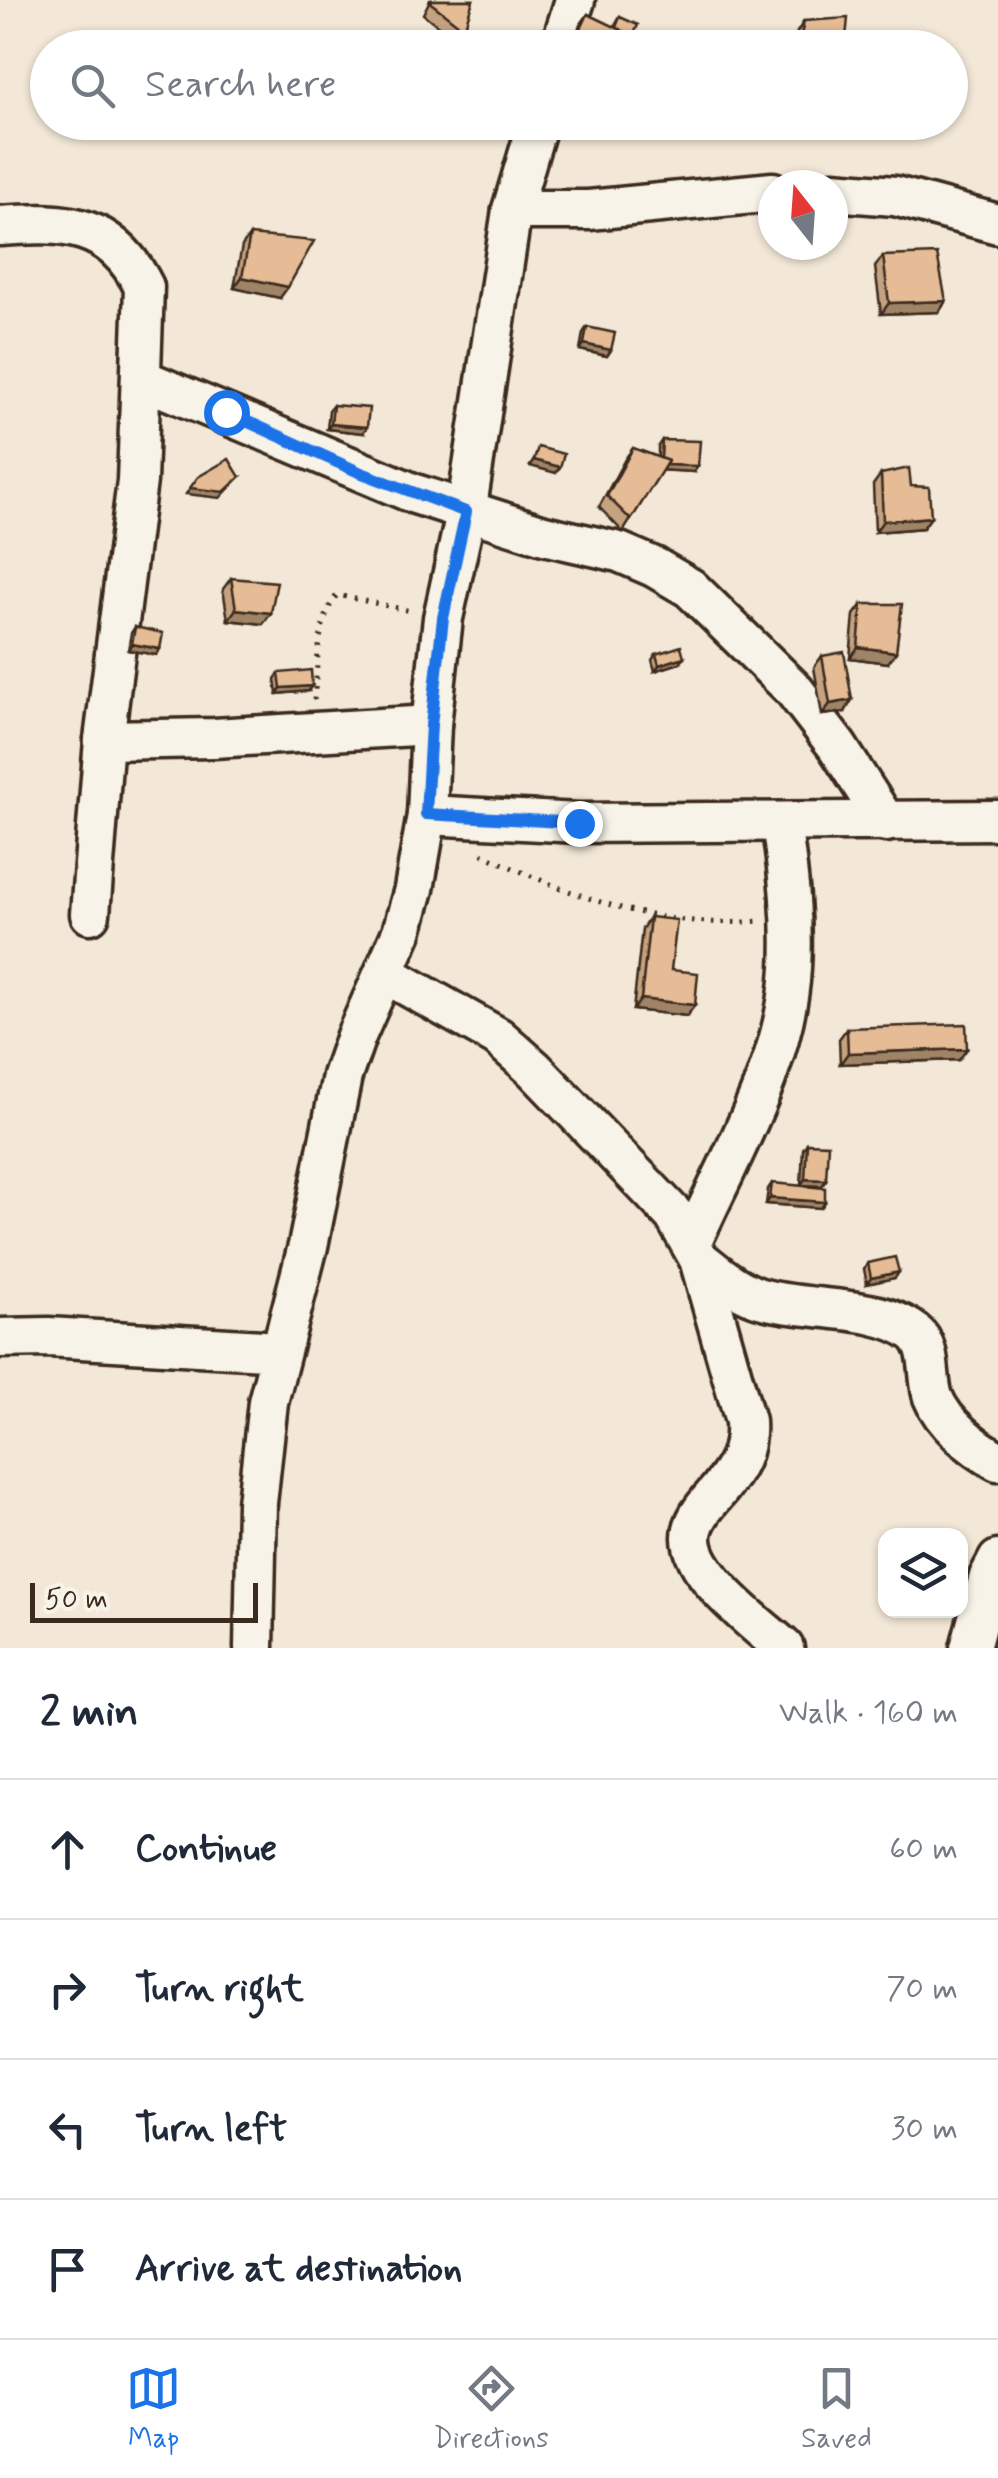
<!DOCTYPE html>
<html lang="en">
<head>
<meta charset="utf-8">
<style>
	:root { --surface:#fff; --page:#f6f6f7; --text:#1f2937; --muted:#747a83; --line:#e0e1e3; --accent:#1a73e8 }
	body { margin:0; font-family:Mynerve,sans-serif; background:var(--page); color:var(--text) }
	.controls { position:absolute; right:30px; bottom:30px; display:grid; overflow:hidden; border-radius:20px; box-shadow:0 2px 8px #0004 }
	.controls button { width:90px; height:90px; display:grid; place-items:center; padding:0; border:0; border-bottom:2px solid var(--line); background:var(--surface); color:var(--text); font:50px sans-serif }
	.compass { position:absolute; left:758px; top:170px; width:90px; height:90px; border-radius:50%; background:var(--surface); box-shadow:0 2px 8px #0004; rotate:343deg }
	.scale { position:absolute; left:30px; bottom:25px; width:228px; box-sizing:border-box; padding-left:10px; border:5px solid #3b2a1e; border-top:0; font-size:28px; line-height:35px; white-space:nowrap; color:#3b2a1e; -webkit-text-stroke:8px #f7f3e8; paint-order:stroke }
	.stop { position:absolute; width:30px; height:30px; margin:-22px; border:8px solid #1a73e8; border-radius:50%; background:#fff }
	.stop.end { background:#1a73e8; border-color:#fff; box-shadow:0 2px 10px #0008 }
	.list { margin:0; padding:0; list-style:none }
	h2 { display:flex; justify-content:space-between; align-items:center; height:130px; margin:0; padding:0 40px; font-size:42px }
	h2 small { font-size:32px; font-weight:400; color:var(--muted) }
	.list li { display:grid; grid-template-columns:65px 1fr auto; gap:30px; align-items:center; box-sizing:border-box; height:140px; padding:0 40px; border-top:2px solid var(--line) }
	.list b { display:block; font-size:38px; white-space:nowrap }
	.list em { font-size:32px; font-style:normal; color:var(--muted) }
	.icon { flex:none; width:55px; height:55px; fill:none; stroke:currentColor; stroke-width:2; stroke-linecap:round; stroke-linejoin:round }
	.map { position:relative; flex:none; width:998px; height:1648px; overflow:hidden }
	.search { position:absolute; background:var(--surface); box-shadow:0 2px 8px #0004; left:30px; right:30px; top:30px; height:110px; display:flex; align-items:center; gap:25px; box-sizing:border-box; padding:0 35px; border-radius:55px; color:var(--muted); font-size:38px }
	.sheet { height:690px; background:var(--surface) }
	nav { display:flex; justify-content:space-around; align-items:center; box-sizing:border-box; height:140px; border-top:2px solid var(--line); background:var(--surface); font-size:28px; color:var(--muted) }
	nav a { display:grid; justify-items:center; gap:5px }
	nav .on { color:var(--accent) }
	.map>svg:first-child { display:block }
	.lines { fill:none; stroke-linecap:round; stroke-linejoin:round }
	.minor-casing { stroke:#3b2a1e; stroke-width:45 }
	.path { stroke:#3b2a1e; stroke-width:5; stroke-dasharray:2.5 8; stroke-linecap:butt }
	.minor { stroke:#f7f3e8; stroke-width:38 }
	.wall { fill:#c5a280; stroke:#3b2a1e; stroke-width:2.5 }
	.shaded-wall { fill:#a08468; stroke:#3b2a1e; stroke-width:2.5 }
	.building { fill:#e5bc95; stroke:#3b2a1e; stroke-width:2.5 }
	.route { stroke:#1a73e8; stroke-width:12 }
</style>
</head>
<body>
<div class="map">
<svg width="998" height="1648" viewBox="0 0 998 1648">
	<rect width="100%" height="100%" fill="#f3e8d7"/>
	<filter id="ink" filterUnits="userSpaceOnUse"><feTurbulence type="fractalNoise" baseFrequency=".01" numOctaves="2"/><feDisplacementMap in="SourceGraphic" scale="20" xChannelSelector="R" yChannelSelector="G"/><feConvolveMatrix kernelMatrix="1 2 1 2 8 2 1 2 1" color-interpolation-filters="sRGB"/></filter>
	<g filter="url(#ink)">
		<g class="lines">
			<g class="minor-casing">
				<g id="minor">
					<polyline points="560,48 575,0"/>
					<polyline points="833,191 895,196 998,224"/>
					<polyline points="512,210 589,210 773,192"/>
					<path d="M0,226C64,221 112,222 144,287L137,481L104,740L90,914"/>
					<polyline points="142,379 415,494 544,535 619,552 654,567 690,588 794,690 837,746 886,822"/>
					<polyline points="104,740 214,738 431,725"/>
					<polyline points="427,815 579,823 998,820"/>
					<path d="M386,974L498,1037L534,1069L674,1215L699,1259L745,1421C747,1451 737,1468 719,1490C708,1503 692,1519 692,1537C691,1575 757,1624 784,1648"/>
					<path d="M692,1242C730,1156 786,1064 791,968C794,919 788,871 781,823"/>
					<path d="M699,1259C717,1273 734,1289 757,1297C802,1312 875,1303 914,1332C933,1347 926,1376 933,1397C943,1423 974,1448 998,1461"/>
					<polyline points="0,1338 48,1337 280,1351"/>
					<polyline points="254,1648 257,1503 268,1402 308,1246 342,1076 356,1036 402,932 414,889 427,815 431,725 443,618 466,513 512,210 538,122"/>
					<polyline points="970,1648 989,1577 998,1560"/>
				</g>
			</g>
			<g class="path">
				<path d="M314,700C318,669 316,621 337,595L411,611"/>
				<path d="M482,854C573,896 657,930 759,921"/>
			</g>
			<use href="#minor" class="minor"/>
		</g>
		<g class="wall">
			<polygon points="430,0 473,0 464,29 456,40 423,14"/>
			<polygon points="588,14 614,27 620,17 633,36 644,48 570,48 580,25"/>
			<polygon points="804,21 845,48 793,48 797,32"/>
			<polygon points="250,235 280,298 234,288 242,246"/>
			<polygon points="883,256 946,301 939,312 881,314 875,267"/>
			<polygon points="587,327 611,350 607,356 580,350 583,333"/>
			<polygon points="333,405 363,433 327,429 329,410"/>
			<polygon points="662,440 694,472 662,470 623,532 599,507 625,459 633,448 658,457 658,446"/>
			<polygon points="881,474 911,486 931,517 923,528 875,532 873,485"/>
			<polygon points="231,578 271,613 263,624 228,620 223,589"/>
			<polygon points="862,604 888,663 850,658 854,615"/>
			<polygon points="135,627 160,649 156,655 128,650 131,633"/>
			<polygon points="656,654 680,663 655,671 652,660"/>
			<polygon points="822,656 845,712 822,715 814,667"/>
			<polygon points="279,673 308,691 277,694 275,679"/>
			<polygon points="650,917 671,970 687,1016 633,1010 642,929"/>
			<polygon points="847,1028 959,1060 840,1064 839,1039"/>
			<polygon points="807,1143 826,1180 822,1186 801,1185 803,1149"/>
			<polygon points="772,1183 821,1208 766,1204 768,1189"/>
			<polygon points="868,1263 899,1272 895,1278 867,1284 864,1269"/>
		</g>
		<g class="shaded-wall">
			<polygon points="800,41 816,44 814,48 795,48"/>
			<polygon points="242,277 288,287 280,298 234,288"/>
			<polygon points="946,301 939,312 881,314 889,303"/>
			<polygon points="584,344 611,350 607,356 580,350"/>
			<polygon points="331,424 367,427 363,433 327,429"/>
			<polygon points="534,460 560,467 556,473 530,466"/>
			<polygon points="661,464 698,466 694,472 657,470"/>
			<polygon points="240,477 220,498 186,494 190,488"/>
			<polygon points="931,517 923,528 875,532 883,521"/>
			<polygon points="236,609 271,613 263,624 228,620"/>
			<polygon points="132,644 160,649 156,655 128,650"/>
			<polygon points="858,647 896,652 888,663 850,658"/>
			<polygon points="684,657 680,663 655,671 659,665"/>
			<polygon points="312,686 308,691 277,694 281,688"/>
			<polygon points="852,700 845,712 822,715 830,704"/>
			<polygon points="641,999 695,1005 687,1016 633,1010"/>
			<polygon points="967,1049 959,1060 840,1064 848,1053"/>
			<polygon points="805,1179 826,1180 822,1186 801,1185"/>
			<polygon points="770,1198 825,1202 821,1208 766,1204"/>
			<polygon points="899,1272 895,1278 867,1284 871,1278"/>
		</g>
		<g class="building">
			<polygon points="432,0 473,0 464,29 431,3"/>
			<polygon points="588,14 647,42 644,48 572,48"/>
			<polygon points="620,17 638,25 633,36 616,27"/>
			<polygon points="848,18 845,48 815,48 816,44 800,41 804,21"/>
			<polygon points="250,235 314,241 288,287 242,277"/>
			<polygon points="937,254 946,301 889,303 883,256"/>
			<polygon points="587,327 615,333 611,350 584,344"/>
			<polygon points="333,405 369,408 367,427 331,424"/>
			<polygon points="662,440 700,441 698,466 666,465 668,461 661,459"/>
			<polygon points="538,447 564,454 560,467 534,460"/>
			<polygon points="633,448 668,461 631,520 607,496"/>
			<polygon points="229,459 240,477 224,492 190,488 198,477"/>
			<polygon points="909,468 911,486 929,487 931,517 883,521 881,474"/>
			<polygon points="231,578 277,582 271,613 236,609"/>
			<polygon points="862,604 902,604 896,652 858,647"/>
			<polygon points="135,627 163,633 160,649 132,644"/>
			<polygon points="681,646 684,657 659,665 656,654"/>
			<polygon points="844,652 852,700 830,704 822,656"/>
			<polygon points="311,670 312,686 281,688 279,673"/>
			<polygon points="650,917 677,920 671,970 698,973 695,1005 641,999"/>
			<polygon points="966,1024 967,1049 848,1053 847,1028"/>
			<polygon points="807,1143 828,1144 826,1180 805,1179"/>
			<polygon points="772,1183 825,1188 825,1202 770,1198"/>
			<polygon points="895,1257 899,1272 871,1278 868,1263"/>
		</g>
	</g>
	<g class="lines" filter="url(#ink)">
		<polyline class="route" points="226,412 359,472 466,512 443,618 431,725 426,814 579,823"/>
	</g>
</svg>
<div class="controls">
<button><svg class="icon" aria-label="layers" viewBox="0 0 24 24"><path d="M12 4l9 5-9 5-9-5zM3 14l9 5 9-5"/></svg></button>
</div>
<svg class="compass" viewBox="-18 -18 36 36"><path d="M0-13l5 13h-10z" fill="#e53935"/><path d="M0 13l5-13h-10z" fill="#747a83"/></svg>
<div class="scale">50 m</div>
<div class="stop" style="left:226px;top:412px"></div>
<div class="stop end" style="left:579px;top:823px"></div>
<div class="search"><svg class="icon" aria-label="search" viewBox="0 0 24 24"><circle cx="10" cy="10" r="6"/><path d="M15 15l6 6"/></svg>Search here</div>
</div>
<section class="sheet">
<h2>2 min<small>Walk · 160 m</small></h2>
<ul class="list">
<li><svg class="icon" aria-label="ahead" viewBox="0 0 24 24"><path d="M12 20V5M6 11l6-6 6 6"/></svg><div><b>Continue</b></div><em>60 m</em></li>
<li><svg class="icon" aria-label="right" viewBox="0 0 24 24"><path d="M7 20v-9h11M14 6l5 5-5 5"/></svg><div><b>Turn right</b></div><em>70 m</em></li>
<li><svg class="icon" aria-label="left" viewBox="0 0 24 24"><path d="M17 20v-9H6M10 6l-5 5 5 5"/></svg><div><b>Turn left</b></div><em>30 m</em></li>
<li><svg class="icon" aria-label="arrive" viewBox="0 0 24 24"><path d="M6 21V4h12l-3 4 3 4H6"/></svg><div><b>Arrive at destination</b></div></li>
</ul>
</section>
<nav>
<a class="on"><svg class="icon" aria-label="map" viewBox="0 0 24 24"><path d="M3 6l6-2 6 2 6-2v14l-6 2-6-2-6 2zM9 4v14M15 6v14"/></svg>Map</a>
<a><svg class="icon" aria-label="directions" viewBox="0 0 24 24"><path d="M12 3l9 9-9 9-9-9zM9 14v-3h6M13 9l2 2-2 2"/></svg>Directions</a>
<a><svg class="icon" aria-label="saved" viewBox="0 0 24 24"><path d="M7 4h10v16l-5-4-5 4z"/></svg>Saved</a>
</nav>
</body>
</html>
